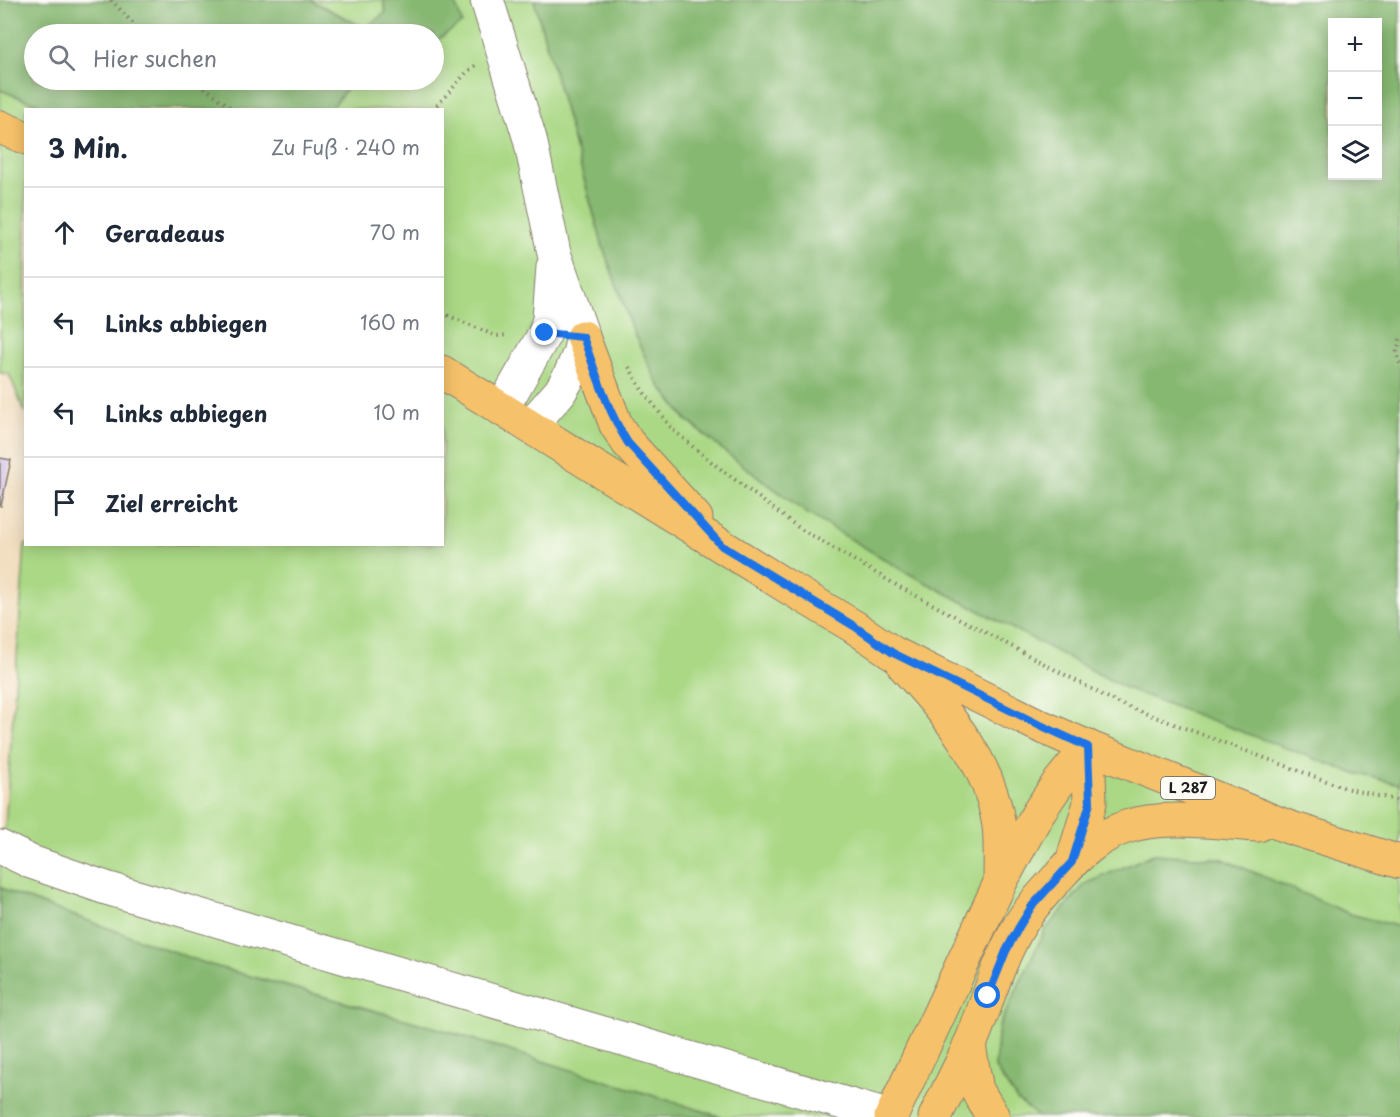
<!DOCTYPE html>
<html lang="de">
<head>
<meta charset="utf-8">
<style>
	:root { --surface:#fff; --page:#f6f6f7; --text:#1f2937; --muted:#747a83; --line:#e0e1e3 }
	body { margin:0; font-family:"Playpen Sans",sans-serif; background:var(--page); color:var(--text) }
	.controls { position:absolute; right:18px; top:18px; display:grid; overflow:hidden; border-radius:0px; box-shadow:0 3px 15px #0003 }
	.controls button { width:54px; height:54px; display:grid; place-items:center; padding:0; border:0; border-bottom:2px solid var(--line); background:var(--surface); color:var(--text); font:30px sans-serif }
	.stop { position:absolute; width:18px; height:18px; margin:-14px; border:4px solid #1a73e8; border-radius:50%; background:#fff }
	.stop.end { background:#1a73e8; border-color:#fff; box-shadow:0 2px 6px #0008 }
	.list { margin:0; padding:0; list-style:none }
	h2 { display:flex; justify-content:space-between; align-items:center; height:78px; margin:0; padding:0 24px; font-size:26px }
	h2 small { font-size:20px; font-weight:400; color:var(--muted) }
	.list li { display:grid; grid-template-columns:39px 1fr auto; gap:18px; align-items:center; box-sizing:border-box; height:90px; padding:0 24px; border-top:2px solid var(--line) }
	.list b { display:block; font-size:22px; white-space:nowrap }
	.list em { font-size:20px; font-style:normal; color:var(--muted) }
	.icon { flex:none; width:33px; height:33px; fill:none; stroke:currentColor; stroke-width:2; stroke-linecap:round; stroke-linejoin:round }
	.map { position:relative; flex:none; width:1400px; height:1117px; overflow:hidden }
	.search { position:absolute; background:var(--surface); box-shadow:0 3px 15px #0003; left:24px; top:24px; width:420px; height:66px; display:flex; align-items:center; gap:15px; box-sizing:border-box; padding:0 21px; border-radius:33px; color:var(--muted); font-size:22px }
	.panel { position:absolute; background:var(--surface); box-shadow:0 3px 15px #0003; left:24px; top:108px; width:420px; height:438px; border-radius:0px }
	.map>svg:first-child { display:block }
	.green { fill:#aad885; stroke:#637a50; stroke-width:1.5 }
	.forest { fill:#87b872; stroke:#526a47; stroke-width:1.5; fill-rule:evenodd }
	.building { fill:#ccbae9 }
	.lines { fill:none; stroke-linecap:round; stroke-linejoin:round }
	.minor-casing { stroke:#877d6e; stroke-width:35 }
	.major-casing { stroke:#877d6e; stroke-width:35 }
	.path { stroke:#877d6e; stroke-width:4; stroke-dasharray:1.5 4.5; stroke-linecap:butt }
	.minor { stroke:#fff; stroke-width:33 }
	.major { stroke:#f5c16b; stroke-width:33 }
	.route { stroke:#1a73e8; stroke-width:8 }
	.labels { text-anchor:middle; stroke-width:5; stroke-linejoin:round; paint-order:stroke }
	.shield { fill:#fdfcf7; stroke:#605f5e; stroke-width:1.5 }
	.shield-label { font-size:14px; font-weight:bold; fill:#1c1c1c }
</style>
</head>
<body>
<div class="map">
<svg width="1400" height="1117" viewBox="0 0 1400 1117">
	<rect width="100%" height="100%" fill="#fdfcf7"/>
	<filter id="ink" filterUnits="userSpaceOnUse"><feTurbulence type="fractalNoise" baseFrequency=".0167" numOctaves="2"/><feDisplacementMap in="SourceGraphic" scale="12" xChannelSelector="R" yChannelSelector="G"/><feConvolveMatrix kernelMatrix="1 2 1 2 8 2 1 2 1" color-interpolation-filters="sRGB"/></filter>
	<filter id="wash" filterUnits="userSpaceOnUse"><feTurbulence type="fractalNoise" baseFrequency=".008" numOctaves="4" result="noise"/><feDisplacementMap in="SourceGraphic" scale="24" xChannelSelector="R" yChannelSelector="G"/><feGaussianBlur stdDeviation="1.35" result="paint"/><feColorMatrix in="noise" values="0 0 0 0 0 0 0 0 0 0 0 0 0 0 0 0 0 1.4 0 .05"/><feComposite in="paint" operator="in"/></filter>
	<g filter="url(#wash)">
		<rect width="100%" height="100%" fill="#f2dec0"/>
		<g class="green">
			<polygon points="310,0 383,0 386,12 365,28"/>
			<polygon points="454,0 534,0 603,247 634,333 657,382 685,419 724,451 808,514 1350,772 1400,784 1400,927 1350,914 1223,859 1154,854 1085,884 1045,930 999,1027 995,1068 1017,1100 1039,1117 722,1117 440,1029 207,964 14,894 0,887 0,840 5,827 25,544 442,544 442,110 331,109 353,80 434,80 434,42 462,23"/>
			<polygon points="0,90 50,109 26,110 25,413 9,374 0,373"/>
		</g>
		<g class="forest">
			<polygon points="0,0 310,0 365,28 386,12 383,0 454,0 462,23 434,42 434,34 34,34 34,80 353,80 331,109 50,109 0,90"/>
			<path d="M534,0H1400V784L1350,772L1125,688L906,572L808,514L724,451L686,419L657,382L634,333L603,247ZM1378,22V176H1332V22Z"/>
			<polygon points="1154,854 1223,859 1350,914 1400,927 1400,1117 1039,1117 1017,1100 995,1068 999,1027 1045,930 1085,884"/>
			<polygon points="0,887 14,894 207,964 440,1029 722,1117 0,1117"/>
		</g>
		<g id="blocks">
			<polygon class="building" points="0,458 11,460 1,506 0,506"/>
		</g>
	</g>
	<g filter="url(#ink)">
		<use href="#blocks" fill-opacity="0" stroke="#877d6e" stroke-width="1.5"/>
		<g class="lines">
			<g class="minor-casing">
				<g id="minor">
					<polyline points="487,0 530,139 554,253 583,337 579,354 570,375 560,392 530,426"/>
					<polyline points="502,409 545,333 549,319 553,267"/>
					<polyline points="0,847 31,862 106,888 891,1117"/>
				</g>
			</g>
			<g class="major-casing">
				<g id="major">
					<polyline points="0,127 26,138"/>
					<polyline points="583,337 616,425 628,443 696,518"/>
					<polyline points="442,372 786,586 853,626 893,653 1038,725 1088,747 1288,827 1400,862"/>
					<path d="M904,666C946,713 990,761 999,826C1001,844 1000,863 1000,882"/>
					<polyline points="1072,862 1090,803 1088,747"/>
					<polyline points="969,1046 977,1090 993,1117"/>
					<polyline points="891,1117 1000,883 1038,813 1057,785 1088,747"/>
					<path d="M935,1117C946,1094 958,1071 969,1047C986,1008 996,966 1018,928C1029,908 1045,892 1060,875C1079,854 1099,836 1126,827C1167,814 1216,823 1258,825"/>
				</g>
			</g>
			<g class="path">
				<polyline points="111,0 143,34"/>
				<polyline points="195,80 234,110"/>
				<polyline points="433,110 466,73 476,65"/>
				<polyline points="442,313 496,336 509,335"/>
				<polyline points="1400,339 1397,352 1400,364"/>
				<polyline points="629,367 642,390 673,430 714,464 799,528 898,586 1118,703 1345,788 1400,801"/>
			</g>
			<use href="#minor" class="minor"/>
			<use href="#major" class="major"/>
		</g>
	</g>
	<g class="lines" filter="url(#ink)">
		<path class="route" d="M545,333L583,337C596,373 607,410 628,443L722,546L854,626L893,653L1038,724L1088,747L1090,803L1072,862L1032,906L1019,927L1006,951L988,996"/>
	</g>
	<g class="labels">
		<rect class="shield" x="1161" y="777" width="54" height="22" rx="4.5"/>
		<g class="shield-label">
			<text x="1188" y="793">L 287</text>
		</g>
	</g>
</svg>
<div class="controls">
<button>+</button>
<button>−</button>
<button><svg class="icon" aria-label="layers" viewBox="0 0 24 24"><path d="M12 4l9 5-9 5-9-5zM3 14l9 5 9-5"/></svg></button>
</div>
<div class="stop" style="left:988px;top:996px"></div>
<div class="stop end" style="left:545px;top:333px"></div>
<div class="search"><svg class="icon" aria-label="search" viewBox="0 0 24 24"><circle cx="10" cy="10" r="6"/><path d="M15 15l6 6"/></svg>Hier suchen</div>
<section class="panel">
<h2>3 Min.<small>Zu Fuß · 240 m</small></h2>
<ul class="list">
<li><svg class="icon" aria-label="ahead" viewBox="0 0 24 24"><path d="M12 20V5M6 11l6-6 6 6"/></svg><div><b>Geradeaus</b></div><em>70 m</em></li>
<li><svg class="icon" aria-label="left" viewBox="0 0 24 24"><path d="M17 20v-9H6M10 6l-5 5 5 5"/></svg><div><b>Links abbiegen</b></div><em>160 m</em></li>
<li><svg class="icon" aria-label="left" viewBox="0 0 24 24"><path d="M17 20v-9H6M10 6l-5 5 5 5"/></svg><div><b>Links abbiegen</b></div><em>10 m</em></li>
<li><svg class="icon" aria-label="arrive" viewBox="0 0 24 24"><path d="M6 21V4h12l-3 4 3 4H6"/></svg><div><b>Ziel erreicht</b></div></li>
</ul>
</section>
</div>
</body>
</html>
